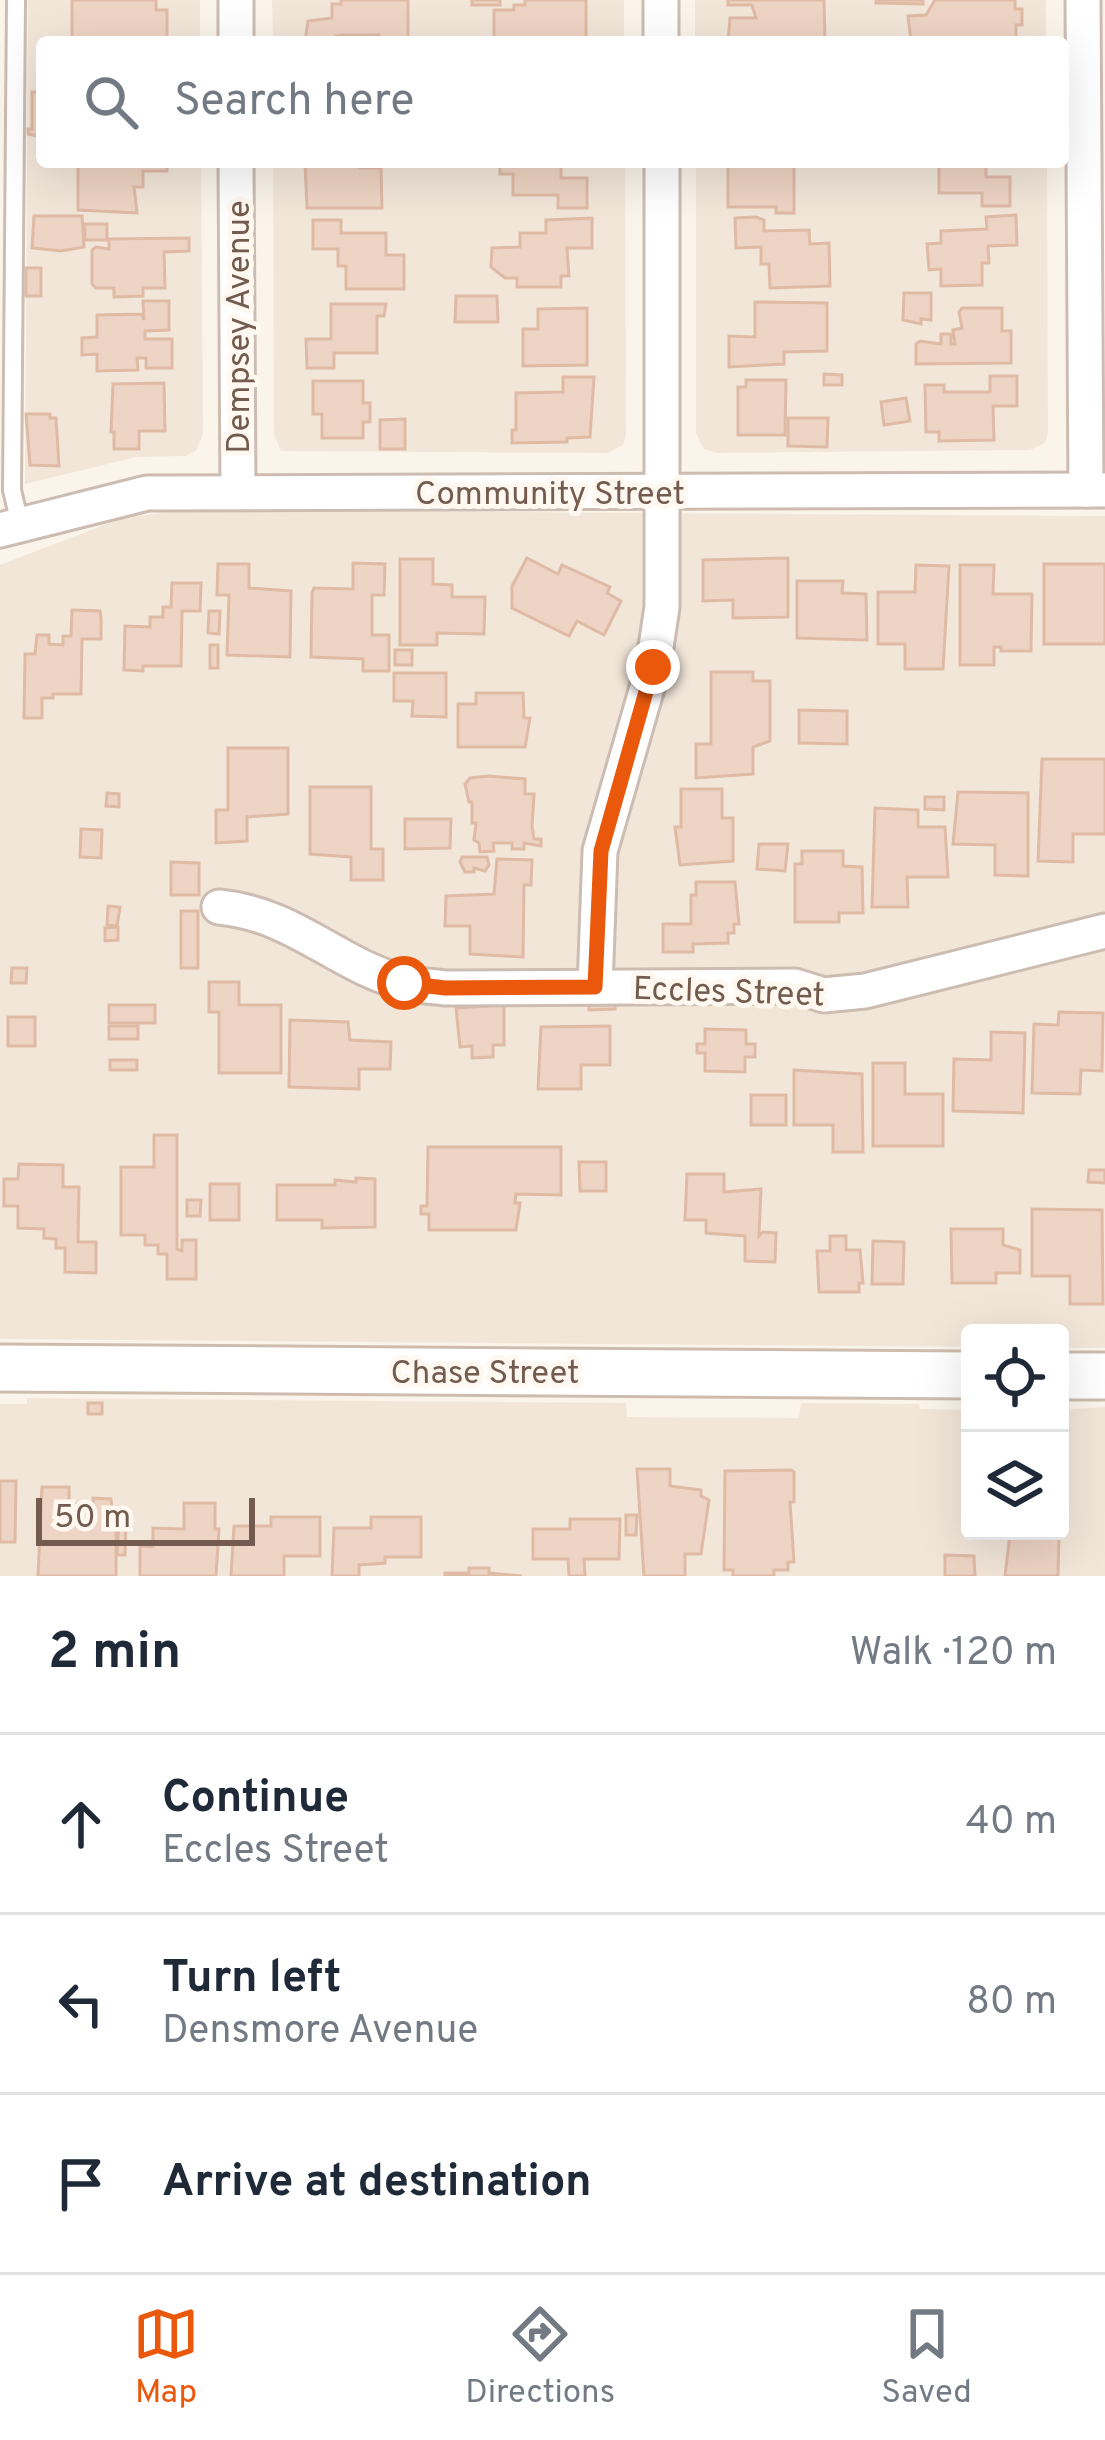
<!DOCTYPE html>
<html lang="en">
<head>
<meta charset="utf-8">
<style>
	:root { --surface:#fff; --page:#f6f6f7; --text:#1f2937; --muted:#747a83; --line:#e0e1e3; --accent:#ea580c }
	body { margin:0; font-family:Overpass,sans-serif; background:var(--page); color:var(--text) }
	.controls { position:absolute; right:36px; bottom:36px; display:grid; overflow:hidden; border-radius:12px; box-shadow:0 12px 48px #0002 }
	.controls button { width:108px; height:108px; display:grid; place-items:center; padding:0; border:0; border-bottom:3px solid var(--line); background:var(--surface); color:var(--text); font:60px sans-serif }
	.scale { position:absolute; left:36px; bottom:30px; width:219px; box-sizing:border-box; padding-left:12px; border:6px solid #735c4f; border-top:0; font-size:33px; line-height:42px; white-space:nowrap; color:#735c4f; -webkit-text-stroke:9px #fef8f0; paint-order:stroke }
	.stop { position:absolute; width:36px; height:36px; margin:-27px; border:9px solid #ea580c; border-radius:50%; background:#fff }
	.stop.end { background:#ea580c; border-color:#fff; box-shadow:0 3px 12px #0008 }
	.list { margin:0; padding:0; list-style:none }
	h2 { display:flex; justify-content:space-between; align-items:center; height:156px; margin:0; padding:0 48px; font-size:51px }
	h2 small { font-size:39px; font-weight:400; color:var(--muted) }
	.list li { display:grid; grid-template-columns:78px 1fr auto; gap:36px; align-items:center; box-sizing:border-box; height:180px; padding:0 48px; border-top:3px solid var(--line) }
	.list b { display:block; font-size:45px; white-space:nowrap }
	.list p { margin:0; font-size:39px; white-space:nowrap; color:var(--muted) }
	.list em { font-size:39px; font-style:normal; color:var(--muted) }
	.icon { flex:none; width:66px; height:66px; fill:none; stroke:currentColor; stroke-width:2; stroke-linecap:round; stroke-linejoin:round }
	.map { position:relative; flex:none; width:1105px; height:1576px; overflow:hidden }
	.search { position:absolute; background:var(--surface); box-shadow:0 12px 48px #0002; left:36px; right:36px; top:36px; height:132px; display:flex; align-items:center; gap:30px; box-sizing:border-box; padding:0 42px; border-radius:12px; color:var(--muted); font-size:45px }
	.sheet { height:696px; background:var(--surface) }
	nav { display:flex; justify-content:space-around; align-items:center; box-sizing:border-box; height:168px; border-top:3px solid var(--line); background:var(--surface); font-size:33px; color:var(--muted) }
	nav a { display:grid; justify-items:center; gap:6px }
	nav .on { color:var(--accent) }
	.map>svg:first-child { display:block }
	.residential { fill:#f2e6d9 }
	.building { fill:#eed4c4; stroke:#dfbba6; stroke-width:3 }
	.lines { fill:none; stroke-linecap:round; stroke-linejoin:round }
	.lane-casing { stroke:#ccbcb1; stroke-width:22 }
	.street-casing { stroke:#ccbcb1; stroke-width:39 }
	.secondary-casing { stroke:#cebdae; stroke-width:51 }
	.lane { stroke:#fff; stroke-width:16 }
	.street { stroke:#fff; stroke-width:33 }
	.secondary { stroke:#fff; stroke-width:45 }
	.route { stroke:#ea580c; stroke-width:15 }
	.labels { text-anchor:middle; stroke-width:10; stroke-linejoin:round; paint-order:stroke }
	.street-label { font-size:33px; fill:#735c4f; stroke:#fef8f0 }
</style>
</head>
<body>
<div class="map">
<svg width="1105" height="1576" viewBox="0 0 1105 1576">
	<rect width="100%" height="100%" fill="#fbf4ea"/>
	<g class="residential">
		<polygon points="28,0 200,0 200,42 42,42 42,162 201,162 203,434 196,451 185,456 136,457 25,484"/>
		<polygon points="272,0 624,0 624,42 273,42"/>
		<rect x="695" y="0" width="351" height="42"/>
		<polygon points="273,162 625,162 626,434 623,445 607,453 281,451 274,434"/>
		<polygon points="696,162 1047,162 1048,433 1045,443 1030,450 717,453 704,449 696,433"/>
		<polygon points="192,510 1105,516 1105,1348 1060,1348 1060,1333 970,1333 970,1347 0,1339 0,565 125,517"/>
		<polygon points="27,1398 626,1403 627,1417 799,1418 801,1403 919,1404 920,1409 970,1410 970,1531 1060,1531 1060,1410 1105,1407 1105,1576 0,1576 0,1404 27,1404"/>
	</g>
	<g class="building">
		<polygon points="72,0 156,0 156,10 167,10 167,42 72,42"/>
		<polygon points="341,0 408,0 408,42 379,42 379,35 343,35 336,36 336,42 305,42 308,21 332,18 332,4 341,4"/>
		<rect x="472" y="0" width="28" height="5"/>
		<polygon points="525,0 586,0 586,42 494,42 494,10 514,10 514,5 525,5"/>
		<polygon points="728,0 824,0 825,42 728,42 730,18 756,18 752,5 728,5"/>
		<polygon points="876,0 923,0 923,4 876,3"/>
		<polygon points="935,0 1015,0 1015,9 1022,9 1022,25 1016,25 1016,42 911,42 908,16 926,15"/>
		<polygon points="32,92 42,92 42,137 28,134 28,129 32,129"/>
		<polygon points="78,162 167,162 167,171 143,171 143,187 134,187 137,213 78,210"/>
		<polygon points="305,162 360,162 360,168 381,168 382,208 307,208"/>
		<polygon points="500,162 561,162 561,178 587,178 587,208 558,208 558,195 513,195 513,174 500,174"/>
		<polygon points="728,162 784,162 784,166 794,166 794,213 776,213 776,207 728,207"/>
		<polygon points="939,162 986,162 986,177 1010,177 1010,206 982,206 982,193 939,193"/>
		<polygon points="1016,215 1017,245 988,246 989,263 982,263 982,285 941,286 941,269 929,270 927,244 941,243 941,231 987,229 986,217"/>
		<polygon points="34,216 82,216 84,247 61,251 32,248"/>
		<polygon points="756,217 764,220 764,231 809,230 810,244 829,243 830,286 770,288 769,264 761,264 761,247 736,248 735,218"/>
		<polygon points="592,218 592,248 567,248 569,276 561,276 561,287 517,287 517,278 505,278 491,267 492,248 520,247 520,233 546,233 546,220"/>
		<polygon points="313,220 341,220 341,233 386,233 386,255 404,255 404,289 346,289 346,266 338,266 338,249 313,249"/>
		<rect x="85" y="224" width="22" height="16"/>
		<polygon points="189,238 189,251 164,252 165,288 143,288 143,296 114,297 114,288 96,288 92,284 92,250 96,247 109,249 109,239"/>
		<rect x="26" y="268" width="15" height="28"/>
		<polygon points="904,293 931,293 931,320 921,319 921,324 903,320"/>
		<polygon points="456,296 497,296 498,322 455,322"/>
		<polygon points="143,301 169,301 169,330 145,331 145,339 172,339 172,368 146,368 146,358 137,358 138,370 97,371 97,354 82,355 82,338 97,337 97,315 142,314 144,320"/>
		<polygon points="755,302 827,303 827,351 784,352 784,364 729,367 729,336 755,337"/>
		<polygon points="331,304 386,304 384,316 377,316 377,353 334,353 334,368 307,368 306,339 331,339"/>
		<polygon points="587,308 587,365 523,366 523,329 538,329 538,309"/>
		<polygon points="962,308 1002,308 1002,331 1011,331 1011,363 916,364 916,344 920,341 941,344 941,334 951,334 951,344 955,344 953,330 962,328 959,312"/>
		<polygon points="824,374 842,375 842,385 824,385"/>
		<polygon points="990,376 1017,376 1017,406 993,406 994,440 939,441 939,432 926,432 925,385 944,385 944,392 990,392"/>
		<polygon points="563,377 594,377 590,437 567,438 567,442 512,443 512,430 516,430 516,393 563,392"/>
		<polygon points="746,380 786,380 785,435 738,435 738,387 746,387"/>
		<polygon points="313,381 363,381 363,403 370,403 370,422 363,422 363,438 322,438 322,414 313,414"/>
		<polygon points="164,383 165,431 139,431 139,449 114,449 114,432 111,432 113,384"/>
		<polygon points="906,398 910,421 884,425 881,402"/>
		<polygon points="26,414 50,414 50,418 56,418 59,466 30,465"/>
		<polygon points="788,418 828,418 827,447 788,446"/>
		<polygon points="405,419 405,449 380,449 380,420"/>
		<polygon points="527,558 558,574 562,565 610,587 607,593 621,601 604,635 577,621 569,636 512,608 512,586"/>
		<polygon points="788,558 788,617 733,618 733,600 703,601 703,560"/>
		<polygon points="400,559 433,559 433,584 452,585 452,597 485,597 484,634 437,633 437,645 400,645"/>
		<polygon points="353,563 385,564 384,595 372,595 372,635 389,635 389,671 363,671 363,659 311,657 312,593 314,588 353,589"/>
		<polygon points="218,564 249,564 249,588 291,591 290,657 227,655 229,595 217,595"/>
		<rect x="1044" y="564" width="61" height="80"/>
		<polygon points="916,565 949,566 943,669 905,669 905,644 878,644 878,592 915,592"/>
		<polygon points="960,565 994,565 993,594 1032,594 1031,651 1001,651 1001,647 994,647 994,665 960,665"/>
		<polygon points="797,581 843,581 842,593 866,594 867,640 797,638"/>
		<polygon points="172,583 201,583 200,611 182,611 181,666 143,666 143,671 124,670 125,626 150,627 150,617 163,617 163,607 171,607"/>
		<polygon points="72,610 100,611 101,619 101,639 82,639 81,694 53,694 53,698 42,698 42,718 24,718 25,654 35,654 37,635 49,635 49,644 63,645 63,636 71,636"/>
		<polygon points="209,611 220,611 219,634 208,633"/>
		<rect x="210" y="645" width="8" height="23"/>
		<rect x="395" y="650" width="17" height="15"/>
		<polygon points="711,672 753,672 753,681 770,681 770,741 753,747 753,774 696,778 696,744 711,744"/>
		<polygon points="394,673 446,673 446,717 412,716 413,701 394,701"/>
		<polygon points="476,693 523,693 524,718 530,718 525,747 458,747 458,704 476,704"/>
		<polygon points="799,710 847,711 847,744 799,743"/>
		<polygon points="228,748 288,748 288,814 247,817 247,841 216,843 216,810 228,810"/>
		<polygon points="1042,759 1105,759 1105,834 1073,834 1073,862 1038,861"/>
		<polygon points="488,776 525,779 525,794 534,794 532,826 534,839 541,839 541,846 524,843 524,849 512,849 512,843 493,843 494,851 480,852 479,843 474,840 476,823 472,823 472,802 469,802 465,784 470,778"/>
		<polygon points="310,787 371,787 371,849 383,849 383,880 351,880 351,857 310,854"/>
		<polygon points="681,789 722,789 722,818 733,818 733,861 680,865 675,827 681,827"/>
		<polygon points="958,792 1028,793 1028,876 995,875 995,845 953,844"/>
		<polygon points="107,793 119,794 119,807 106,806"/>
		<polygon points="925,797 944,797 944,810 925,809"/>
		<polygon points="875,808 918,810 918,827 945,827 948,877 907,877 908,907 872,907"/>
		<polygon points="405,819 451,819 450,848 405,849"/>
		<polygon points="81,829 102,830 101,858 80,857"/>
		<polygon points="759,844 788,844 785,871 757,869"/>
		<polygon points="802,851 843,851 843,866 862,867 863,913 839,913 839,922 795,922 795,864 802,864"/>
		<polygon points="462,857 487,857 489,865 485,871 474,868 474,872 465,872 460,862"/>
		<polygon points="497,859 532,860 531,885 524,885 523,957 470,954 470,926 445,926 446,896 494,894"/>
		<polygon points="171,862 199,863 199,895 171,895"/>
		<polygon points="696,882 735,882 739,924 734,924 734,933 728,933 728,943 693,944 693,952 663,952 663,924 691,924 691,895 696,895"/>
		<polygon points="108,906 120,907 117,926 107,925"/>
		<rect x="181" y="911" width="17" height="57"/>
		<polygon points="118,927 118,940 105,941 105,928"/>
		<polygon points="12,968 27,968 26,983 11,983"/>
		<polygon points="209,982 239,982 239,1005 281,1005 281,1073 219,1073 219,1012 209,1012"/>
		<polygon points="615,999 615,1009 589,1010 589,1000"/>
		<rect x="109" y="1005" width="46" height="18"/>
		<polygon points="504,1005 504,1045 493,1045 493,1057 472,1058 472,1046 460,1047 456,1008"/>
		<polygon points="1059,1012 1103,1013 1102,1071 1081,1070 1080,1094 1032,1093 1034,1024 1058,1025"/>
		<rect x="8" y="1017" width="27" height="29"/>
		<polygon points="290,1020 348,1022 350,1040 391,1042 390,1069 359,1069 359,1089 289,1087"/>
		<rect x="109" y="1026" width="29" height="13"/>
		<polygon points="610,1026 610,1065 581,1065 581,1089 538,1089 541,1027"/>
		<polygon points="705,1029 746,1030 746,1044 755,1044 755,1057 745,1057 745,1072 705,1071 705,1053 697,1053 697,1044 705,1044"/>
		<polygon points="991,1032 1025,1033 1023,1113 953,1111 954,1059 991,1060"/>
		<rect x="110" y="1060" width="27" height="10"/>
		<polygon points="873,1063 905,1063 905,1094 943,1094 943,1146 873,1146"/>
		<polygon points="794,1070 862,1074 863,1152 833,1152 833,1125 794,1125"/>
		<rect x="751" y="1095" width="35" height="30"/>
		<polygon points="154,1135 177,1135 177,1249 182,1251 182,1240 196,1240 196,1279 167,1279 167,1254 158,1254 158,1245 145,1245 145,1235 121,1235 121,1167 154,1167"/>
		<polygon points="428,1147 561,1147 561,1195 516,1194 515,1203 520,1203 516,1230 429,1230 429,1214 421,1214 421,1206 427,1206"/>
		<polygon points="579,1162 606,1162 606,1191 580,1191"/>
		<polygon points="19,1164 63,1165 63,1187 79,1187 78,1242 96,1242 96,1273 65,1272 65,1248 56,1248 56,1239 44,1238 44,1229 18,1228 18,1206 4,1206 4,1179 18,1179"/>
		<polygon points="1089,1170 1105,1170 1105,1183 1088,1182"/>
		<polygon points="687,1174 724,1174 724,1192 761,1189 759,1236 763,1232 776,1233 775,1262 745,1261 745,1236 706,1233 706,1220 685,1220"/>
		<polygon points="356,1178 375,1179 375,1227 322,1228 322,1220 277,1220 277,1185 335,1185 335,1180 356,1182"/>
		<rect x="210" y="1184" width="29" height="36"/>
		<polygon points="187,1200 201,1200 200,1216 187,1216"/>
		<polygon points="1032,1209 1102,1210 1103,1304 1070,1304 1070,1276 1032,1276"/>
		<polygon points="951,1229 1003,1229 1003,1245 1020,1250 1020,1273 996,1273 996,1283 952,1283"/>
		<polygon points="830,1236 846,1236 846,1250 860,1250 863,1283 859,1283 859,1292 819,1292 817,1251 830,1251"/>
		<polygon points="873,1241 904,1242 903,1284 872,1284"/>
		<rect x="88" y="1403" width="14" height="11"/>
		<polygon points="637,1469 670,1469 670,1486 701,1490 701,1496 709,1500 701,1554 685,1554 685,1576 644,1576"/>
		<polygon points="791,1470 794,1472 794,1502 790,1502 794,1562 788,1562 788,1570 774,1570 774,1576 733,1576 733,1570 724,1570 725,1471"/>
		<polygon points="0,1481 16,1481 15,1542 0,1542"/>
		<polygon points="42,1487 69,1487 69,1504 93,1504 93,1498 111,1499 113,1517 116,1517 116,1576 38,1576"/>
		<polygon points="184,1503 215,1503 215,1529 219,1529 216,1576 140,1576 140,1546 153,1547 153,1528 184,1529"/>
		<polygon points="626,1515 637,1515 636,1535 626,1535"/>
		<polygon points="271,1517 320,1517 320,1556 284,1556 284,1576 231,1576 234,1526 271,1526"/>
		<polygon points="371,1517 421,1517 421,1557 385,1557 385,1563 359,1565 359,1576 332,1576 334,1528 371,1528"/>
		<polygon points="570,1519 620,1519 619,1559 584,1559 585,1576 569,1576 568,1559 533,1559 533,1529 570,1529"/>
		<polygon points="119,1520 126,1520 125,1555 117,1555"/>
		<polygon points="1010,1534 1059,1535 1058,1576 1005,1576"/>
		<polygon points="945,1555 974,1556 975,1576 945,1576"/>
		<polygon points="469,1568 489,1568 489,1573 522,1576 445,1576 445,1573 469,1573"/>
	</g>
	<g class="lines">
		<g class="lane-casing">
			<polyline id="lane" points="16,0 12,490 20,524"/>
		</g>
		<g class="street-casing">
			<g id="street">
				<polyline points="236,0 236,42"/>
				<polyline points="661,0 661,42"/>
				<polyline points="1083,0 1086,490"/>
				<polyline points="236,162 238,491"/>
				<polyline points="0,530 147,493 1105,490"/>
				<path d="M219,907C295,914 339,967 406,983C418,986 432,986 445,988L795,986L824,995L865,991L1105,931"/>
				<polyline points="595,987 600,851 653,667 662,607 662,162"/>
			</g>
		</g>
		<g class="secondary-casing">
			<g id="secondary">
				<polyline points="0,1368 970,1375"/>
				<polyline points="1060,1376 1105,1376"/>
			</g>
		</g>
		<use href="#lane" class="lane"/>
		<use href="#street" class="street"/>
		<use href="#secondary" class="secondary"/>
	</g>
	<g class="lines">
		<polyline class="route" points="404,983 445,988 595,987 601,851 653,667"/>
	</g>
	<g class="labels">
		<g class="street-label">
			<text transform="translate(237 327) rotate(-90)" y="12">Dempsey Avenue</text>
			<text x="550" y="504">Community Street</text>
			<text transform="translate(729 990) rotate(2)" y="12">Eccles Street</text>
			<text x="485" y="1383">Chase Street</text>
		</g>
	</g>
</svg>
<div class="controls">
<button><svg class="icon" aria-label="locate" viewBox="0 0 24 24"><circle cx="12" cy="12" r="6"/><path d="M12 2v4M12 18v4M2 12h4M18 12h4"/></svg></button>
<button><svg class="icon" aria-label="layers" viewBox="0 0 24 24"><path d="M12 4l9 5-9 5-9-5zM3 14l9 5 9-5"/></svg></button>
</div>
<div class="scale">50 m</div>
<div class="stop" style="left:404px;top:983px"></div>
<div class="stop end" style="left:653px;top:667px"></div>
<div class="search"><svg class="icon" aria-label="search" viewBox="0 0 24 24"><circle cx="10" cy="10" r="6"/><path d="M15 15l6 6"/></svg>Search here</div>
</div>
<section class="sheet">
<h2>2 min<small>Walk · 120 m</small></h2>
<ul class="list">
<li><svg class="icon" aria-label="ahead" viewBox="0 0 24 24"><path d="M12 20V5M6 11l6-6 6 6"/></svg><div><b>Continue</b><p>Eccles Street</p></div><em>40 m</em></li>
<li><svg class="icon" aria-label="left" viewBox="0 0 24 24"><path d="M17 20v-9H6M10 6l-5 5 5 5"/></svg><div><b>Turn left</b><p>Densmore Avenue</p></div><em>80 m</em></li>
<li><svg class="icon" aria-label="arrive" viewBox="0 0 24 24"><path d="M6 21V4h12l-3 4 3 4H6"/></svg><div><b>Arrive at destination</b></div></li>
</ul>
</section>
<nav>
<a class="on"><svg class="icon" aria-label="map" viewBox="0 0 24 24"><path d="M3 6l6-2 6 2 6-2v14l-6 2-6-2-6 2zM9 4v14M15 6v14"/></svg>Map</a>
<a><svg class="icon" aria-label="directions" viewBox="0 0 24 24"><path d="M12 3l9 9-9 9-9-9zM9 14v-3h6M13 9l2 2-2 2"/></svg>Directions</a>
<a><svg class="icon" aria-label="saved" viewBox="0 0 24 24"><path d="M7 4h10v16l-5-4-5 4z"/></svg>Saved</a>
</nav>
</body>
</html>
